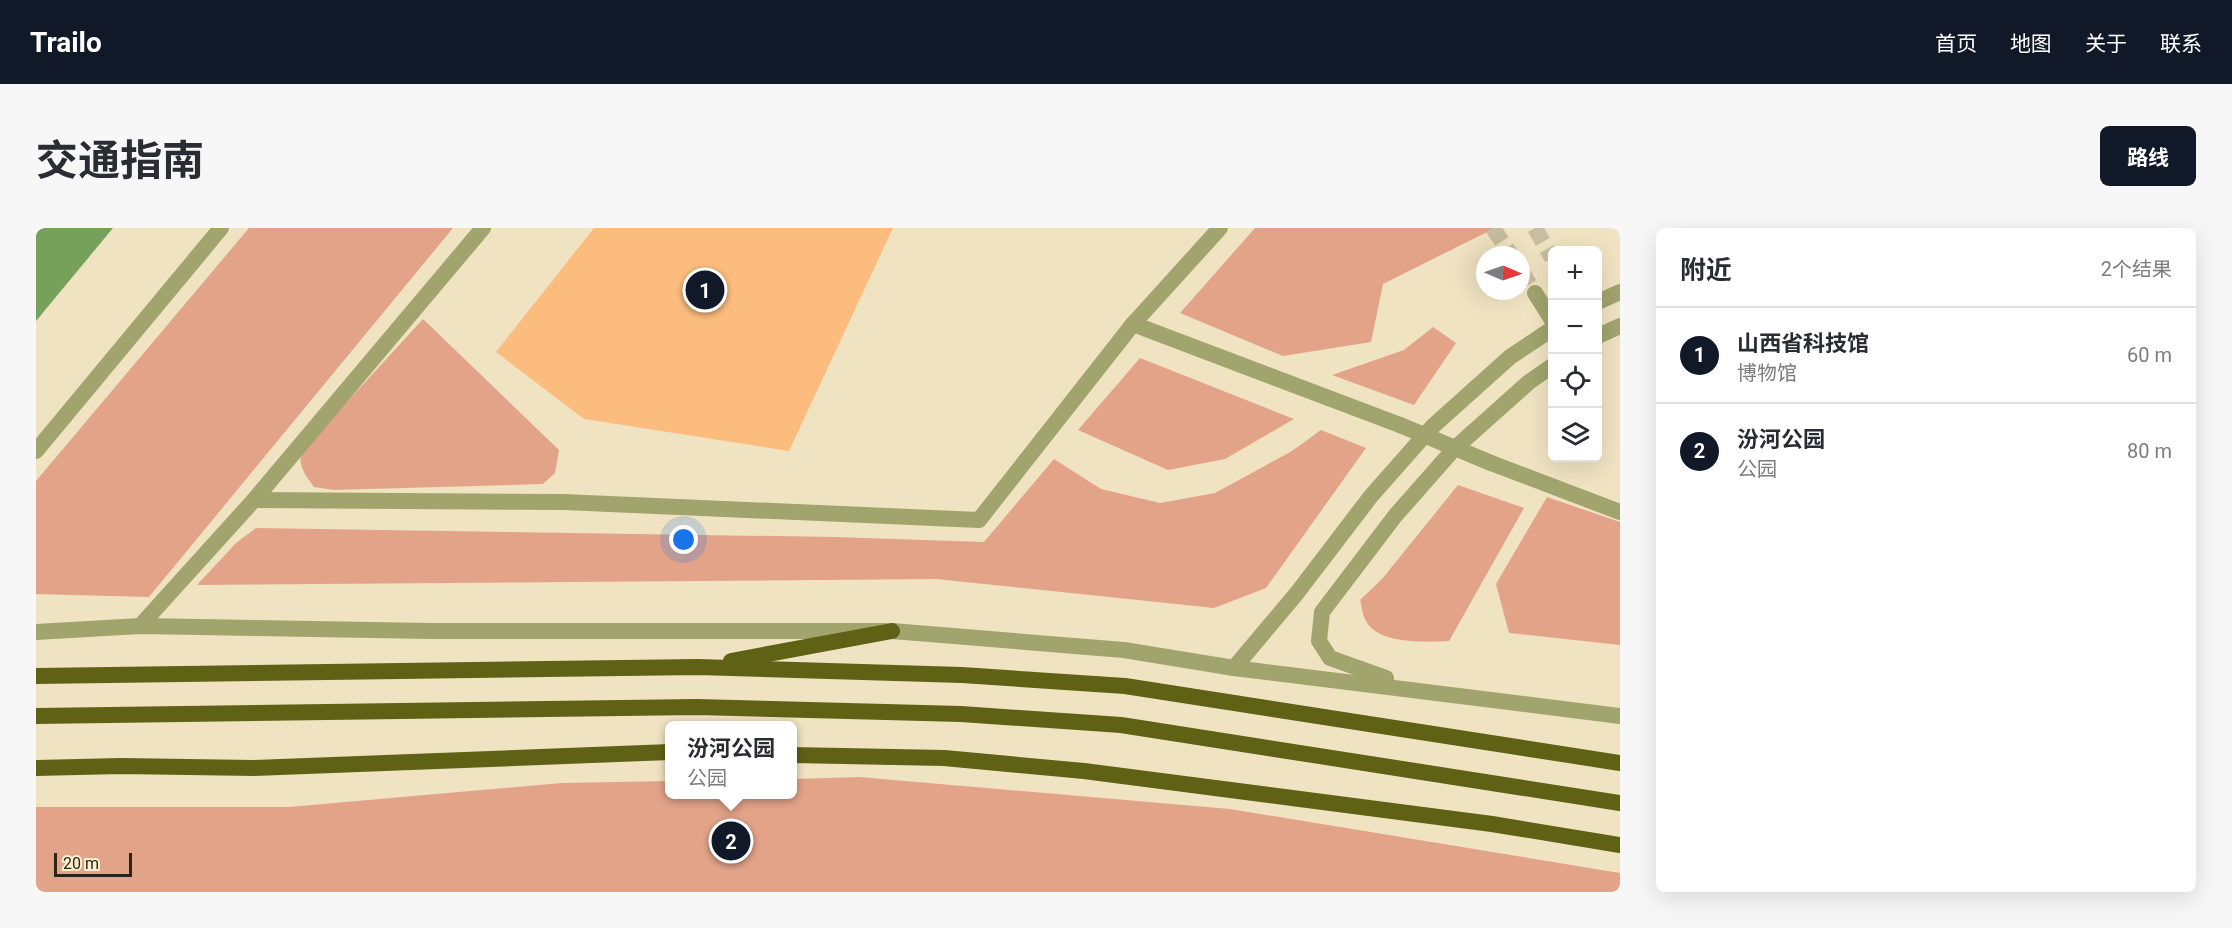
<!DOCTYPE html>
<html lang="zh">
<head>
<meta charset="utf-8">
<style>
	:root { --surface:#fff; --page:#f7f7f7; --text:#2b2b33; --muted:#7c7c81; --line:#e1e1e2; --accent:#111827 }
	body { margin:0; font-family:Roboto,"Noto Sans SC",sans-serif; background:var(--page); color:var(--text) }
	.controls { position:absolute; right:18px; top:18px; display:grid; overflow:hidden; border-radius:9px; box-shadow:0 6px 24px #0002 }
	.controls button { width:54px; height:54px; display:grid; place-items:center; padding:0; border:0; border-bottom:2px solid var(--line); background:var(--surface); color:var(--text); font:30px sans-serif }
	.compass { position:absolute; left:1440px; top:18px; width:54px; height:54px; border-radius:50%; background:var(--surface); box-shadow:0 6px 24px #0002; rotate:92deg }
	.scale { position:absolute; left:18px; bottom:15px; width:78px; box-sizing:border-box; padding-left:6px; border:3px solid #2a2518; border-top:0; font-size:16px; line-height:21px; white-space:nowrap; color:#2a2518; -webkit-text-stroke:4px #fdf0cf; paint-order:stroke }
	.you { position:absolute; left:648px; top:312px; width:21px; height:21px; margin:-15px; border:4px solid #fff; border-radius:50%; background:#1a73e8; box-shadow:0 0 0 9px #1a73e833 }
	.badge { display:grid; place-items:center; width:39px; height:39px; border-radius:50%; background:var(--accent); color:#fff; font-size:20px; font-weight:700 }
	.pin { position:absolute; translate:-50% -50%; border:3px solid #fff; box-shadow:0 2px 6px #0006 }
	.popup { position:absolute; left:629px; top:493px; width:132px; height:78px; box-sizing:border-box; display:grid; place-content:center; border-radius:9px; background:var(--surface); filter:drop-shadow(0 2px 4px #0005); font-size:20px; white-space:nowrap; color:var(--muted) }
	.popup b { font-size:22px; color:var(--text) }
	.popup::after { content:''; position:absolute; left:50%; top:100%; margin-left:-12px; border:12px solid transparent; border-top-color:var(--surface) }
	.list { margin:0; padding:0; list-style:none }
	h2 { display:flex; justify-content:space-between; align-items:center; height:78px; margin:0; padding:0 24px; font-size:26px }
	h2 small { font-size:20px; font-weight:400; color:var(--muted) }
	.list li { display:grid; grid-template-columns:39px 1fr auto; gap:18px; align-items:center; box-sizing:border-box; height:96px; padding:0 24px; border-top:2px solid var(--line) }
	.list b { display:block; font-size:22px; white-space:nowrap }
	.list p { margin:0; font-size:20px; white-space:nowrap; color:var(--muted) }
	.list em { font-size:20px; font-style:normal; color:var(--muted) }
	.icon { flex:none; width:33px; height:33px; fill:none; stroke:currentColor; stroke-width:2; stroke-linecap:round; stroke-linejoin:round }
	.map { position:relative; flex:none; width:1584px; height:664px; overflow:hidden; border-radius:9px }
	header { display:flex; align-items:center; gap:36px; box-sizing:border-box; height:84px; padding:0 30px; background:var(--accent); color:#fff }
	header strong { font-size:28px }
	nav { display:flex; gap:33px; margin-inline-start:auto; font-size:21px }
	.intro { display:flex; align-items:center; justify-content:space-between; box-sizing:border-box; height:144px; padding:0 36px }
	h1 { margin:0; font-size:42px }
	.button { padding:15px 27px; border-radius:9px; background:var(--accent); color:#fff; font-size:21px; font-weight:700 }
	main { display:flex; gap:36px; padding:0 36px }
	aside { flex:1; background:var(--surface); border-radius:9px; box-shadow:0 6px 24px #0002 }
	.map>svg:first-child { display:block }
	.green { fill:#e2a389 }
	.water { fill:#76a15b }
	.building { fill:#fbbc7d }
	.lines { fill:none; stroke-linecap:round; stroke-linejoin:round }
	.tertiary-tunnel { stroke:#c8bda0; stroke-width:16; stroke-dasharray:16 8; stroke-linecap:butt }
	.pedestrian { stroke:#a1a46d; stroke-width:16 }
	.tertiary { stroke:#a1a46d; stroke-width:16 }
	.trunk { stroke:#5f6214; stroke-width:16 }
	.pedestrian-bridge { stroke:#a1a46d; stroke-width:16 }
</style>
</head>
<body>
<header>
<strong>Trailo</strong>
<nav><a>首页</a><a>地图</a><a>关于</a><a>联系</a></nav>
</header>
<div class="intro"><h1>交通指南</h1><a class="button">路线</a></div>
<main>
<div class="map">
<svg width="1584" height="664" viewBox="0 0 1584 664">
	<rect width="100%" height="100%" fill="#f0e3c2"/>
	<g class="green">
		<polygon points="213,0 417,0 113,369 0,366 0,253"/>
		<polygon points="1219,0 1459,0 1347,56 1335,114 1247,128 1144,85"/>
		<path d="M387,91L523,222L519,245L507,256L298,262L278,259C270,248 262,238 265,224Z"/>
		<polygon points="1397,99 1420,115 1378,177 1296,147 1368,122"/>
		<polygon points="1104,130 1258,191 1189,231 1132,242 1042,202"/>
		<polygon points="1285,202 1330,220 1230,360 1178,380 900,351 161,357 200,315 220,300 799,309 948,314 1018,231 1065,261 1124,275 1179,265 1256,223"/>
		<path d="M1422,257L1488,280L1413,413C1390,414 1340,417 1329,391C1326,386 1326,378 1324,372L1346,351Z"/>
		<polygon points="1511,269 1584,294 1584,417 1473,405 1460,356"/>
		<polygon points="823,549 1194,581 1584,645 1584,664 0,664 0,579 253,579 526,555 633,553 634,566 756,566 757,551"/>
	</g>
	<polygon class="water" points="0,0 77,0 0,93"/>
	<polygon class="building" points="558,0 857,0 753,223 548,191 460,124"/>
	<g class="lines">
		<g class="tertiary-tunnel">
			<polyline points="1457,0 1475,27"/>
			<polyline points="1499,0 1516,30"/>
			<polyline points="1485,43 1499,65"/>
		</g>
		<g class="pedestrian">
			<polyline points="1097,96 1364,197"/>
			<polyline points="0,223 185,0"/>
			<polyline points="1455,235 1584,284"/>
			<polyline points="218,272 528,274 943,292 1097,96 1184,0"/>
			<polyline points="104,398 218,272 447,0"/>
		</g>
		<g class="tertiary">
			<polyline points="1499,65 1516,92"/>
			<polyline points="1562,74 1584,64"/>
			<polyline points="1562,108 1584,98"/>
			<polyline points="0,404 104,398 396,403 856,403 1088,422 1198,440 1584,488"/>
			<polyline points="1198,440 1261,365 1335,268 1396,199 1474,129 1516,101"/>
			<polyline points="1350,450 1294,430 1283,413 1286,384 1359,288 1418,221 1493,154 1516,138"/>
		</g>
		<g class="trunk">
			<polyline points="695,433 856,403"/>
			<polyline points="0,448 662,439 926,447 1089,458 1584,535"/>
			<polyline points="0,488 661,479 925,486 1085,497 1584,575"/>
			<polyline points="756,527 908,530 1048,543 1456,596 1584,617"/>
			<polyline points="0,540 85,538 218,540 634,524"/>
		</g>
		<polyline class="pedestrian-bridge" points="1364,197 1455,235"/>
	</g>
</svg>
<div class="controls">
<button>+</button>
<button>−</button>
<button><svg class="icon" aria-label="locate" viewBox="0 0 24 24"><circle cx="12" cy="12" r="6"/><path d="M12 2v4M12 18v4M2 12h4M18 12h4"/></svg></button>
<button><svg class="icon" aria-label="layers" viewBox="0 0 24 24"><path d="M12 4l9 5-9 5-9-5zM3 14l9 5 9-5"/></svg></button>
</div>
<svg class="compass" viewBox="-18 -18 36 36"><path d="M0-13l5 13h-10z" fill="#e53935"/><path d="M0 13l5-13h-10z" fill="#7c7c81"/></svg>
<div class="scale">20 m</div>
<div class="you"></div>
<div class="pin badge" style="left:669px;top:62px">1</div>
<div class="pin badge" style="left:695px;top:613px">2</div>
<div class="popup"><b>汾河公园</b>公园</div>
</div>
<aside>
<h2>附近<small>2个结果</small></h2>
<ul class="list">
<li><span class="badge">1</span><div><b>山西省科技馆</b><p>博物馆</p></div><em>60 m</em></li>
<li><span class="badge">2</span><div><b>汾河公园</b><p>公园</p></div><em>80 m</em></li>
</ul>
</aside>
</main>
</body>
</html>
